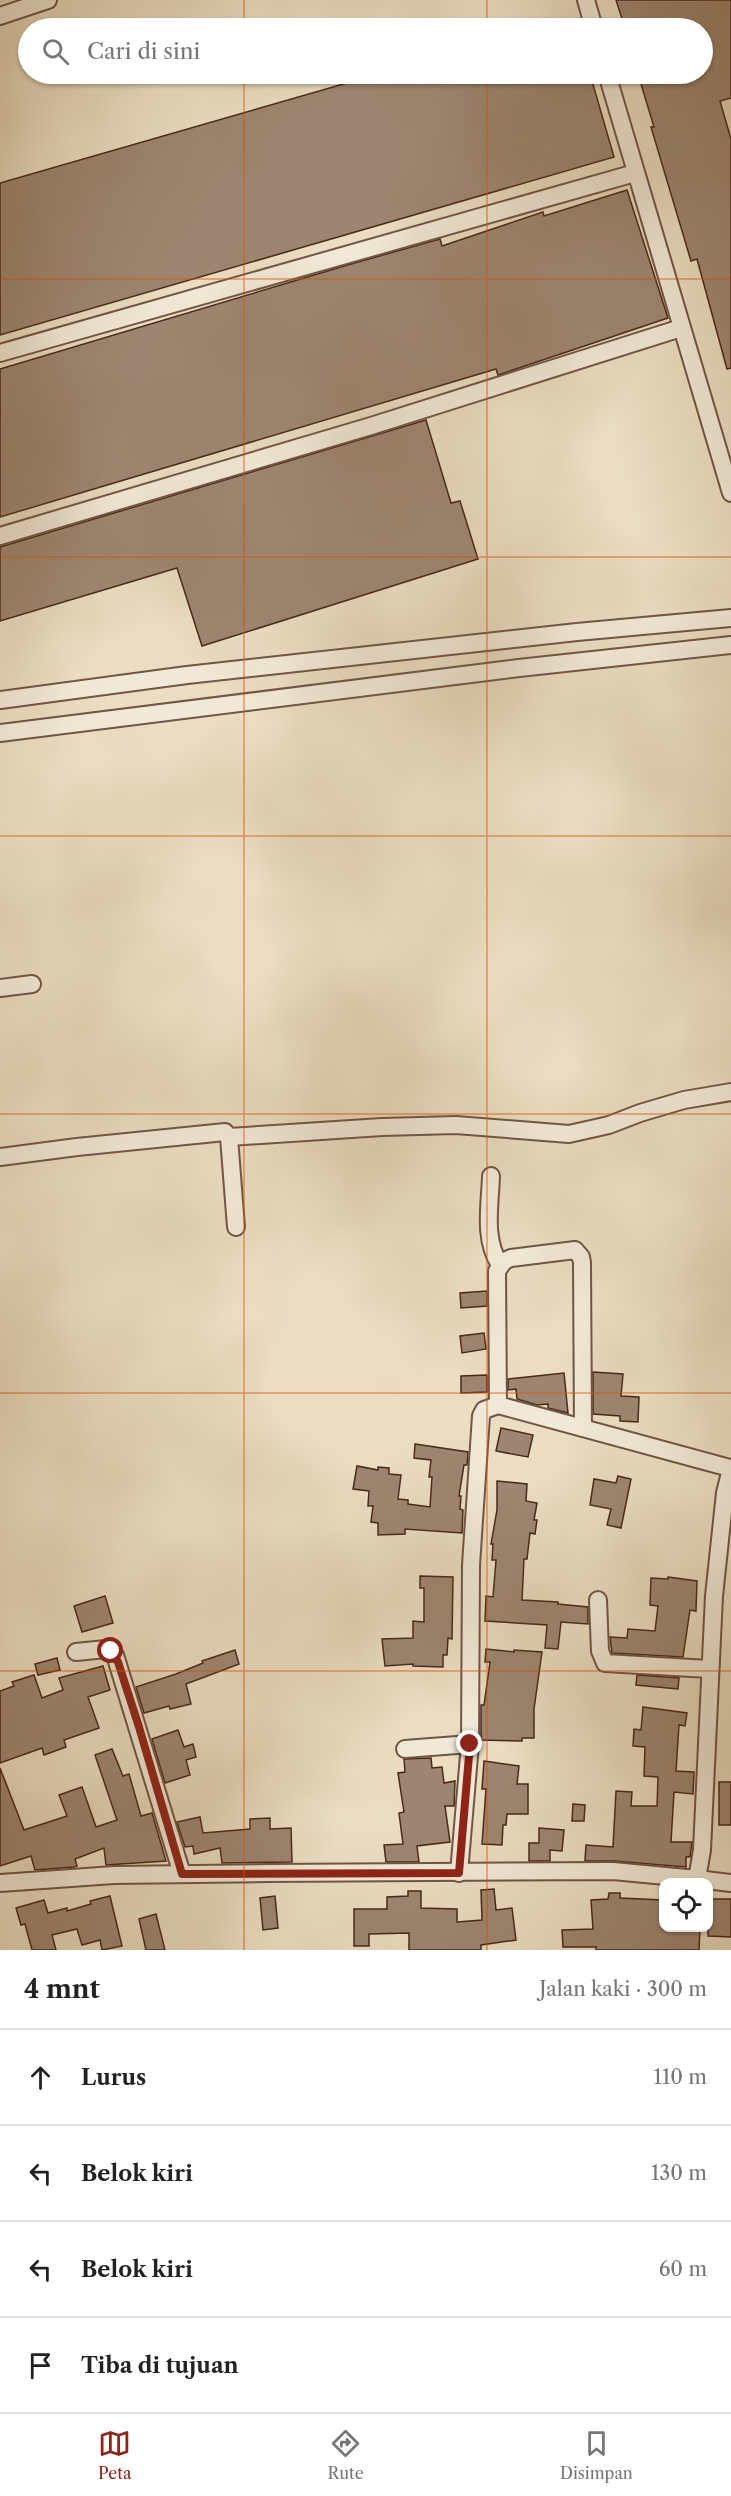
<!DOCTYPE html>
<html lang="id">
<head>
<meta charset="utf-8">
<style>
	:root { --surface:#fff; --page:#f2f2f2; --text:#222; --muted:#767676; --line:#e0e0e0; --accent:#8f2418 }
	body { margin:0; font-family:"Libre Caslon Text",serif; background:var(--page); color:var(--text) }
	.controls { position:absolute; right:18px; bottom:18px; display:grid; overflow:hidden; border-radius:12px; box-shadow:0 2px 4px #0004 }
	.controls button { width:54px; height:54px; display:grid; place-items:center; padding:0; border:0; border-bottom:2px solid var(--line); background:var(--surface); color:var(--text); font:30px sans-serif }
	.stop { position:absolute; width:18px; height:18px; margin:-14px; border:4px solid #8f2418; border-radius:50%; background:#fff }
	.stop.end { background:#8f2418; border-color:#fff; box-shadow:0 2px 6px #0008 }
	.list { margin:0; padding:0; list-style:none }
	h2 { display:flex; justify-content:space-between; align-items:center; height:78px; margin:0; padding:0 24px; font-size:26px }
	h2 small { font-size:20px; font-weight:400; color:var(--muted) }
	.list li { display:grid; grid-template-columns:39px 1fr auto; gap:18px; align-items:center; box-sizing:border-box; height:96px; padding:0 24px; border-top:2px solid var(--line) }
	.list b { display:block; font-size:22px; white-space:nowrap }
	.list em { font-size:20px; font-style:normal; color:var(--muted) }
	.icon { flex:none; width:33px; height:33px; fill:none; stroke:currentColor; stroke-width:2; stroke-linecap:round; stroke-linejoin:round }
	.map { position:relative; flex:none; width:731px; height:1950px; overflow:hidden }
	.search { position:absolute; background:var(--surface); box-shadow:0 2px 4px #0004; left:18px; right:18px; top:18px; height:66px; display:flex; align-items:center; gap:15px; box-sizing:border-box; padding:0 21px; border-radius:33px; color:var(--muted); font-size:22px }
	.sheet { height:462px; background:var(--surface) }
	nav { display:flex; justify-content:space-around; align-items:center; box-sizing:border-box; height:84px; border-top:2px solid var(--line); background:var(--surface); font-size:16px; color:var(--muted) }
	nav a { display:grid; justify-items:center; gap:3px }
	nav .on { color:var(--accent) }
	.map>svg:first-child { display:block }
	.building { fill:#9d8671; stroke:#4a281a; stroke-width:1.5 }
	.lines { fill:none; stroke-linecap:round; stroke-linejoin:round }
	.minor-casing { stroke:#725544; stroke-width:20 }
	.minor { stroke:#f1e9d7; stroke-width:16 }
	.route { stroke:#8f2418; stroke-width:8 }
	.grid { fill:none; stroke:#d8540d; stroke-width:1.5; stroke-opacity:0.55 }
</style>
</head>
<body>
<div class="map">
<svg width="731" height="1950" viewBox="0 0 731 1950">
	<rect width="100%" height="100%" fill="#eaddc1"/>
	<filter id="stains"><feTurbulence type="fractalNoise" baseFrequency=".00333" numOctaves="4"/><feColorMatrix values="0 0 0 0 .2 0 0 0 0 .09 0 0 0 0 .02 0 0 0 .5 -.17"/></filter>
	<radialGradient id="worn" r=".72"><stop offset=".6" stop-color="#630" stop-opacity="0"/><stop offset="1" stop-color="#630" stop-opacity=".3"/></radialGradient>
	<g class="building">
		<polygon points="616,0 731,0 731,98 720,101 731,139 731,368 727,369 697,259 691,261 651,127 654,127 638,74 702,74 702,28 625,28"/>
		<polygon points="378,74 590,74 614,157 0,335 0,183"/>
		<polygon points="627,190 668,318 498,375 496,369 0,517 0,369 351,264 440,239 442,246 543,212 544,216"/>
		<polygon points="426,420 451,503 460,501 478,559 202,646 177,568 0,621 0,547"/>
		<polygon points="487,1291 487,1306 461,1308 460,1293"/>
		<polygon points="484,1333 486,1349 462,1353 460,1336"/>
		<polygon points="593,1372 623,1374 621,1396 639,1397 638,1422 620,1421 620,1416 593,1414"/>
		<polygon points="564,1373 568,1413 548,1408 548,1404 537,1405 517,1399 516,1389 508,1390 508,1379"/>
		<polygon points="487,1375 487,1392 461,1393 461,1376"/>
		<polygon points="501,1428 533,1435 528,1457 496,1451"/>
		<polygon points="415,1444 468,1452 467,1465 464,1465 459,1496 461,1496 460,1509 463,1510 462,1533 405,1529 405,1534 378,1535 378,1523 371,1522 373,1506 368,1506 369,1491 353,1489 357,1466 378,1470 378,1467 389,1468 389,1474 401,1475 398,1499 408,1500 408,1504 430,1507 432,1477 429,1477 431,1460 414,1458"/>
		<polygon points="618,1476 631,1479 621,1528 607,1525 611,1509 590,1505 594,1479 616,1483"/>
		<polygon points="497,1481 527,1484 526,1501 537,1503 534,1520 537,1520 535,1534 530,1533 527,1559 524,1559 522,1600 558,1602 558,1604 588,1607 588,1624 561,1622 558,1649 545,1648 547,1625 485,1621 486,1596 493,1597 496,1560 492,1560 493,1544 491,1544 497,1510"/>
		<polygon points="420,1576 453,1577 452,1639 448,1638 447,1655 443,1655 443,1667 413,1666 413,1664 385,1666 382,1639 413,1638 413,1621 424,1622 424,1588 420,1588"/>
		<polygon points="668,1577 697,1581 696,1611 690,1610 683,1657 612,1653 610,1637 627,1638 628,1629 655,1631 658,1606 650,1605 651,1578 668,1579"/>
		<polygon points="105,1596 113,1623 82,1632 74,1606"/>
		<polygon points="486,1649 514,1652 514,1650 542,1652 534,1709 534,1738 522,1738 522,1741 481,1740 481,1705 484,1705 490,1662 485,1662"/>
		<polygon points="235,1650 239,1664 186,1684 191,1704 170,1709 169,1706 144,1713 136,1687 176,1674 203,1663 202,1661"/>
		<polygon points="57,1658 60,1670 38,1675 35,1664"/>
		<polygon points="103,1666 110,1690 88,1697 99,1728 64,1740 66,1747 44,1755 42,1748 0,1763 0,1691 14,1686 12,1682 34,1675 42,1698 63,1690 59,1678"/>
		<polygon points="637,1675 679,1678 678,1689 636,1685"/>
		<polygon points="643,1707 687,1713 685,1726 679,1725 676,1771 694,1772 693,1794 674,1792 671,1842 692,1842 690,1857 686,1857 686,1867 614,1861 585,1861 586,1845 613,1847 616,1791 632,1792 631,1806 657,1806 658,1777 644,1776 645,1747 633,1746 634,1729 641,1730"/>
		<polygon points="178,1730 184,1747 193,1744 196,1757 186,1760 190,1775 165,1783 152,1739"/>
		<polygon points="112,1749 123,1776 129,1774 141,1816 152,1813 166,1861 106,1865 104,1848 75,1859 77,1866 74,1867 35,1870 31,1856 0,1866 0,1768 24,1830 67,1816 59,1795 82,1787 96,1827 117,1820 95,1755"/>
		<polygon points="431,1758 432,1768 442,1767 444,1783 455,1781 454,1806 445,1806 450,1842 417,1846 419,1862 386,1862 384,1845 403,1844 399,1813 404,1812 398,1773 405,1772 404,1759"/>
		<polygon points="484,1761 519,1766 517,1784 528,1784 528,1814 507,1814 506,1825 503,1825 502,1845 482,1844 486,1789 482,1789"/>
		<rect x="719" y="1782" width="12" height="43"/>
		<polygon points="573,1804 585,1805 584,1821 572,1821"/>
		<polygon points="200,1817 203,1833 250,1829 250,1819 270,1818 270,1829 291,1828 292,1862 222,1863 220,1848 194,1854 193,1846 185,1847 177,1822"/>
		<polygon points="539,1828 564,1830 562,1851 550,1850 550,1861 529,1861 529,1843 539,1843"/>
		<polygon points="494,1889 496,1910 512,1908 516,1940 481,1945 481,1950 409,1950 409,1933 369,1934 369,1946 354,1946 354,1909 387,1909 387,1897 408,1896 408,1891 421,1891 421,1908 457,1909 457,1922 482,1920 481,1890"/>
		<polygon points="609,1893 620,1893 620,1898 663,1900 663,1928 700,1928 699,1950 596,1950 596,1947 563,1947 562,1930 593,1929 591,1900 608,1899"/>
		<polygon points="110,1896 122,1946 102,1950 100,1940 82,1945 77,1929 52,1935 56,1950 32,1950 25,1924 21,1925 16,1908 44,1900 48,1913 67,1908 67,1911 91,1904 90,1901"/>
		<polygon points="275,1896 278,1928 263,1930 260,1898"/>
		<polygon points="708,1899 731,1899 731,1937 708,1936"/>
		<polygon points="156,1914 165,1950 146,1950 139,1919"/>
	</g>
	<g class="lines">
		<g class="minor-casing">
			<g id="minor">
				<polyline points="586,0 594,28"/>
				<polyline points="0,16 48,0"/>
				<polyline points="607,74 731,493"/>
				<polyline points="0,353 635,173"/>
				<polyline points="0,536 371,426 681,328"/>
				<polyline points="0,700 187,675 577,632 731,618"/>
				<polyline points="0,733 519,668 731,645"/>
				<polyline points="0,988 32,984"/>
				<polyline points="229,1137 382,1127 456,1125 569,1134 609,1125 640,1113 684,1100 731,1092"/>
				<polyline points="0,1157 77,1147 225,1132 229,1137 236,1227"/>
				<path d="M491,1176C490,1206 483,1239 500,1265"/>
				<polyline points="498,1405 497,1271 504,1261 511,1258 575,1250 581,1257 582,1263 583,1428"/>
				<polyline points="598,1600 600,1651 605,1663 709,1669"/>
				<polyline points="76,1652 106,1649 115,1655 182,1874"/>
				<polyline points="405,1749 470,1744"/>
				<polyline points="459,1873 470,1744 471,1565 481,1416 484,1410 498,1405 730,1468"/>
				<polyline points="697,1879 731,1883"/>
				<polyline points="0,1883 114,1875 268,1873 613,1871 697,1879 702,1850 714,1596 725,1493 731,1469"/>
			</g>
		</g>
		<use href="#minor" class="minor"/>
	</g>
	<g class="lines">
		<polyline class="route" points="111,1651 118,1662 139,1727 182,1874 459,1873 470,1744"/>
	</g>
	<path class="grid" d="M244,0V28M487,0V28M244,74V1950M487,74V1950M0,279H731M0,557H731M0,836H731M0,1114H731M0,1393H731M0,1671H731"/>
	<rect width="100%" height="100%" filter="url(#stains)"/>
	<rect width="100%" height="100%" fill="url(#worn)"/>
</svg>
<div class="controls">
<button><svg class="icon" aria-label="locate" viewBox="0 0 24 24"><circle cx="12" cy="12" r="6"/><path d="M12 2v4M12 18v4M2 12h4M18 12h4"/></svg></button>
</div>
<div class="stop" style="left:111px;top:1651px"></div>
<div class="stop end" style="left:470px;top:1744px"></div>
<div class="search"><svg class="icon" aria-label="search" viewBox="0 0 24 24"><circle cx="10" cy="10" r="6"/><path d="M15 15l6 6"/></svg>Cari di sini</div>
</div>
<section class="sheet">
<h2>4 mnt<small>Jalan kaki · 300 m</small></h2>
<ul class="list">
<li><svg class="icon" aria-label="ahead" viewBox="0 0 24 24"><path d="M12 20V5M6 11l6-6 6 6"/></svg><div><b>Lurus</b></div><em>110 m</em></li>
<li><svg class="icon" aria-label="left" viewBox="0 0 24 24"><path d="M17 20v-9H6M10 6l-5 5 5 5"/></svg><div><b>Belok kiri</b></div><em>130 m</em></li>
<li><svg class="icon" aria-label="left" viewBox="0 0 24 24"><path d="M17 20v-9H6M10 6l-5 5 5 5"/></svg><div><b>Belok kiri</b></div><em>60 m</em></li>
<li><svg class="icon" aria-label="arrive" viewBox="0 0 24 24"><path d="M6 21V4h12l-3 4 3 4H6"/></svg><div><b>Tiba di tujuan</b></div></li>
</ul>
</section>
<nav>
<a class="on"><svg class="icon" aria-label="map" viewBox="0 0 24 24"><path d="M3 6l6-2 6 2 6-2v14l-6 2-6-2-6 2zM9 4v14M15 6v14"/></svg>Peta</a>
<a><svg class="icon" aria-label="directions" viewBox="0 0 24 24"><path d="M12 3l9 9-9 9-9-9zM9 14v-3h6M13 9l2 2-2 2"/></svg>Rute</a>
<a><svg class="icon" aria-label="saved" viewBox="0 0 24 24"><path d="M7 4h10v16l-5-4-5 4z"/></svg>Disimpan</a>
</nav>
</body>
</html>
